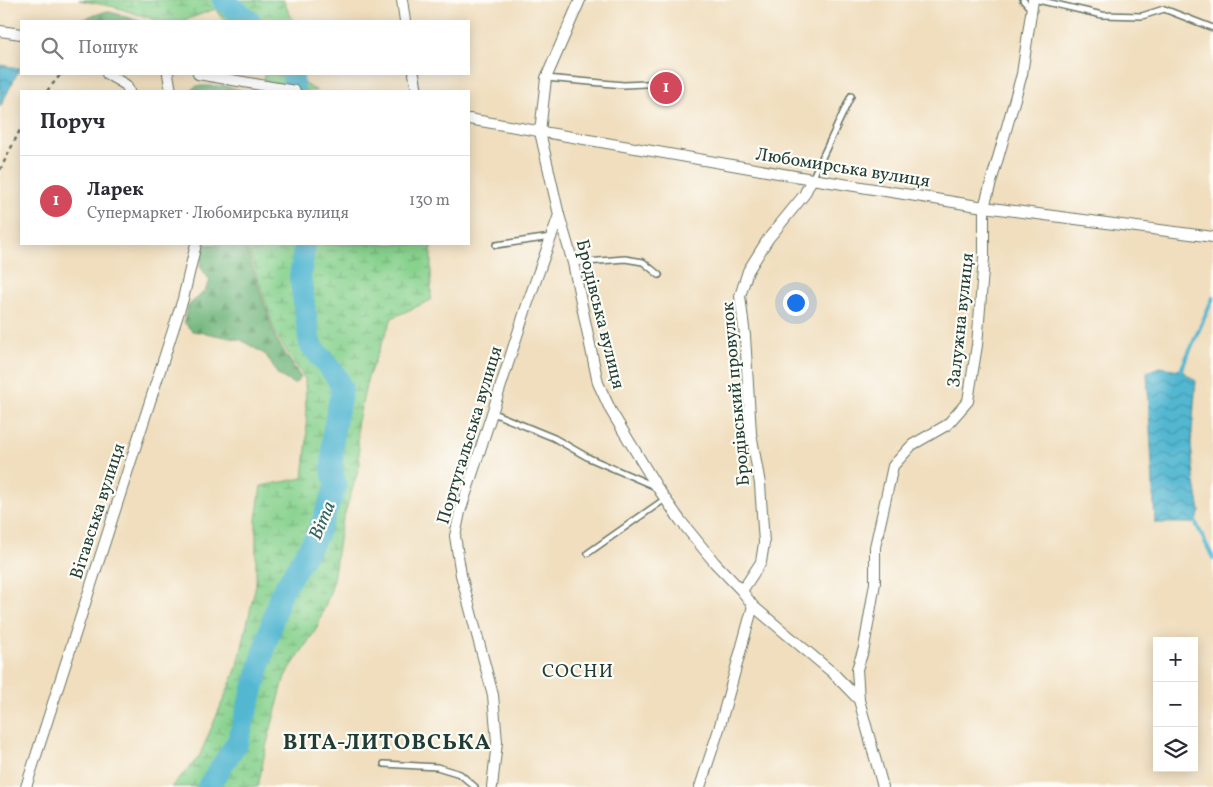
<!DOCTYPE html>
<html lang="uk">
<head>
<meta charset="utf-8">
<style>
	:root { --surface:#fff; --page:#f2f2f3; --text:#2b2b33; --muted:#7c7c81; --line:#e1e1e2; --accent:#d1495b }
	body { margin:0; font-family:Vollkorn,serif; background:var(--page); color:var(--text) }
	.controls { position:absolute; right:15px; bottom:15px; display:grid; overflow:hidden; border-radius:0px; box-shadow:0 2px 12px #0003 }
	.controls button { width:45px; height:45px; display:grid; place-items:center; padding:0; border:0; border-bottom:1px solid var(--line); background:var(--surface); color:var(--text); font:25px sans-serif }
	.you { position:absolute; left:795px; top:302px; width:18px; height:18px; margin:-12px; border:4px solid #fff; border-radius:50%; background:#1a73e8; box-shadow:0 0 0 8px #1a73e833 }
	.badge { display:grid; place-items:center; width:32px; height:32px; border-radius:50%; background:var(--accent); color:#fff; font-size:16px; font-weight:700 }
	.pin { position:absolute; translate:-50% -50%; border:2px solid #fff; box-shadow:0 1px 5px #0006 }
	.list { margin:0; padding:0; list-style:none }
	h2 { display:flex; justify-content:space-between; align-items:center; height:65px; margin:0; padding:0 20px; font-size:21px }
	h2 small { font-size:16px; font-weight:400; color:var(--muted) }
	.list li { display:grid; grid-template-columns:32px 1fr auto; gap:15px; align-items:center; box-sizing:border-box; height:90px; padding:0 20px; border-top:1px solid var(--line) }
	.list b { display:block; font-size:19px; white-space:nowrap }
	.list p { margin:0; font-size:16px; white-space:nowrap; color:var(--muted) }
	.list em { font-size:16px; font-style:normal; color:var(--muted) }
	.icon { flex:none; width:28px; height:28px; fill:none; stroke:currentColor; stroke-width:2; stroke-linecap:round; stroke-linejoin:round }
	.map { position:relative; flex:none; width:1213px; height:787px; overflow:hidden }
	.search { position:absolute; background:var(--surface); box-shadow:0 2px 12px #0003; left:20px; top:20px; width:450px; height:55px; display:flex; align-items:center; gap:12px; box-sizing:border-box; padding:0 18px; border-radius:0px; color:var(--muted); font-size:19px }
	.panel { position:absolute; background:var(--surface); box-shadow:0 2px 12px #0003; left:20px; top:90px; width:450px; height:155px; border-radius:0px }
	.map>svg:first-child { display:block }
	.forest { fill:url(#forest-firs); stroke:#467856 }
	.wetland { fill:url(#wetland-marsh); stroke:#548861 }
	.water { fill:url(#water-waves); stroke:#387a82 }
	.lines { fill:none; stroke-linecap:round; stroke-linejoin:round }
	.stream { stroke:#52b7d1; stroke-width:4 }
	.river { stroke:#52b7d1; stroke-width:22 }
	.lane-casing { stroke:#687564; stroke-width:8 }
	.street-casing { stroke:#687564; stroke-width:12 }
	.path { stroke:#687564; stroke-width:2.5; stroke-dasharray:4 4; stroke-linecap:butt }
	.lane { stroke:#fff; stroke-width:5 }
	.street { stroke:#fff; stroke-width:10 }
	.labels { text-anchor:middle; stroke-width:4.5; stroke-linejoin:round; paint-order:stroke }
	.street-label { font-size:18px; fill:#1f3d34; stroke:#fdfcf7 }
	.water-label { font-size:19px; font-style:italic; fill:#2e6263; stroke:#fdfcf7 }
	.neighbourhood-label { font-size:19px; letter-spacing:1px; fill:#1f3d34; stroke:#fdfcf7 }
	.district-label { font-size:22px; font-weight:bold; letter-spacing:1px; fill:#1f3d34; stroke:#fdfcf7 }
</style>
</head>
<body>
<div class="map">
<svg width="1213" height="787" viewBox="0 0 1213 787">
	<defs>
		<pattern id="forest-firs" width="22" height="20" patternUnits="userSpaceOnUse" patternTransform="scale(1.25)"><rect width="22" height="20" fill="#6eb479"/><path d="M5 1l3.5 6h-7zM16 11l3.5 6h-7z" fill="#5a9464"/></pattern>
		<pattern id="wetland-marsh" width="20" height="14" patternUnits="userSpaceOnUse" patternTransform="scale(1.25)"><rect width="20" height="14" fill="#88d28e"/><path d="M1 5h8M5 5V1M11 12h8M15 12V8" fill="none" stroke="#6fac75"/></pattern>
		<pattern id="water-waves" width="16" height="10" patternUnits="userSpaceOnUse" patternTransform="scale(1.25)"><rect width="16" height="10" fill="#52b7d1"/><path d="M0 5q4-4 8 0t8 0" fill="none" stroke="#4396aa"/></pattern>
	</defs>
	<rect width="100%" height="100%" fill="#fdfcf7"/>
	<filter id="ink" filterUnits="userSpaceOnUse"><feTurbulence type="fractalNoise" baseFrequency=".02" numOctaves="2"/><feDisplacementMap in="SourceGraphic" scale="10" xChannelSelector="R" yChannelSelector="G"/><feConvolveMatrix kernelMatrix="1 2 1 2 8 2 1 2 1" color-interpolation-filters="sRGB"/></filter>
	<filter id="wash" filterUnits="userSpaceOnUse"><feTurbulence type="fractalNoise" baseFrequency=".0096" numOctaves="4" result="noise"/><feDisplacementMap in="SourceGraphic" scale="20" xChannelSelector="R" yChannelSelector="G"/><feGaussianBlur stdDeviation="1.12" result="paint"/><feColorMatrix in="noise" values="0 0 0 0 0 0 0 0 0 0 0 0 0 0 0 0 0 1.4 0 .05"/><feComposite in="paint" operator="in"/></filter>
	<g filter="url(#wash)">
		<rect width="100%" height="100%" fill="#f0debe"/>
		<g class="forest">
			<polygon points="107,11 140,21 83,21 83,19"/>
			<polygon points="197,86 226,86 244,91 189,91"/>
			<polygon points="203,244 245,244 275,337 301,378 294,384 278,375 266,355 241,340 205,333 192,331 184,322 188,306 205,291 210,281 200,266"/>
		</g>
		<g class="wetland">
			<polygon points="79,0 283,0 293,21 224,21 215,9 183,21 159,21 115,7"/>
			<polygon points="265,74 301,74 302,82 317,91 262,91"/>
			<polygon points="247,244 431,244 431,300 392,318 368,377 357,425 360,464 341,526 332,587 317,628 285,676 266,747 258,787 171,787 199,757 238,665 256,584 256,520 261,486 303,478 307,440 305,379 276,335"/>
		</g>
		<g class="water">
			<polygon points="0,65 20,68 0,107"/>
			<polygon points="1159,367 1181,370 1196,381 1191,444 1194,477 1200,511 1195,523 1155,523 1147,372"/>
		</g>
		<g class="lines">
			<g class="stream">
				<polyline points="1180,375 1181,370 1213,298"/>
				<polyline points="1194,519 1213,558"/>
			</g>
			<g class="river">
				<polyline points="223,0 250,21"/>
				<polyline points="293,74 294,91"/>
				<polyline points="208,787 238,741 280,595 317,535 336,486 332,470 333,433 342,389 336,376 310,344 300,276 305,244"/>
			</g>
		</g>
	</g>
	<g filter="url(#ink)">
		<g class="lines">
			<g class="lane-casing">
				<g id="lane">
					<polyline points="1023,0 1031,9"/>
					<polyline points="1038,0 1102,15 1142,16 1164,9 1213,28"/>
					<polyline points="546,78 624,85 666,83"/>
					<polyline points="812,179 851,96"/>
					<polyline points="496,245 551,237"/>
					<polyline points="573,263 625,259 643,262 659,275"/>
					<polyline points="493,413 554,438 589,458 654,486"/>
					<polyline points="588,553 665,499"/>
					<polyline points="384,764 437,767 460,774 475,787"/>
				</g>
			</g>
			<g class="street-casing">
				<g id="street">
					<polyline points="402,0 405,21"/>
					<polyline points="580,0 546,78 540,132 559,215 573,263 598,383 611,411 657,487 680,520 715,563 742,591 753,606 833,673 859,700 883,787"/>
					<polyline points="0,31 21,34"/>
					<polyline points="107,74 126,85 129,91"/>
					<polyline points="168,74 171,91"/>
					<polyline points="198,74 295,91"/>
					<polyline points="414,74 417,91"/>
					<polyline points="469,119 812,179 984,207 1213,237"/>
					<polyline points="742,591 761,562 764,543 760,484 751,433 745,336 740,296 748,271 768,239 804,195 812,179"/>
					<polyline points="859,700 857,669 864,648 875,583 875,547 893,466 912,445 947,425 968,401 977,345 984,258 984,207 1022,74 1033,0"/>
					<polyline points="26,787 183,299 196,244"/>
					<polyline points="492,787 497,742 493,695 461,575 455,536 460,512 527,305 559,215"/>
					<polyline points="700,787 719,729 753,606"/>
				</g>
			</g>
			<g class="path">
				<polyline points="47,91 61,74"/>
				<polyline points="0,170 21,128"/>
			</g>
			<use href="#lane" class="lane"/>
			<use href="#street" class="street"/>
		</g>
	</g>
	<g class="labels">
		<g class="street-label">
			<text transform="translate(843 167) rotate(9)" y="6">Любомирська вулиця</text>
			<text transform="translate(601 314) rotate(76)" y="6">Бродівська вулиця</text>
			<text transform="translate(960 320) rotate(-84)" y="6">Залужна вулиця</text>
			<text transform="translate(735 394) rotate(-95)" y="6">Бродівський провулок</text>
			<text transform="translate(469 435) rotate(-73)" y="6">Португальська вулиця</text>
			<text transform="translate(97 511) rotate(-72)" y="6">Вітавська вулиця</text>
		</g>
		<g class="water-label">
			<text transform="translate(321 520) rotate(-67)" y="7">Віта</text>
		</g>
		<g class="neighbourhood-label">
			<text x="578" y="677">СОСНИ</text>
		</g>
		<g class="district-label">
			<text x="387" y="749">ВІТА-ЛИТОВСЬКА</text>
		</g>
	</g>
</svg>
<div class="controls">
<button>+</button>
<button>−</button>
<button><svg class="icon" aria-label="layers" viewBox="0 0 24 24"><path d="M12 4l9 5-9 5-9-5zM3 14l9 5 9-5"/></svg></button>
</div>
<div class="you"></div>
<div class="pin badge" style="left:666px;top:88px">1</div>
<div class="search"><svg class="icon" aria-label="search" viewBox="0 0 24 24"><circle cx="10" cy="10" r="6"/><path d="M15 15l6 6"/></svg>Пошук</div>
<section class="panel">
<h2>Поруч<small></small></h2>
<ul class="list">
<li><span class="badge">1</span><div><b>Ларек</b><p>Супермаркет · Любомирська вулиця</p></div><em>130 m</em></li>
</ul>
</section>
</div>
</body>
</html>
